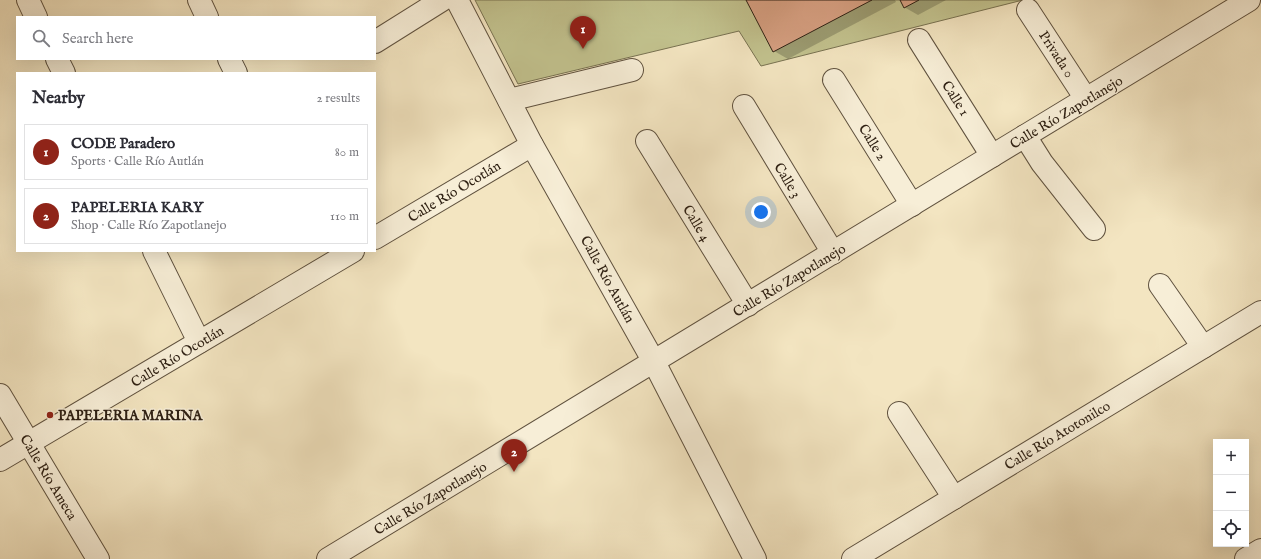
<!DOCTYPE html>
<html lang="en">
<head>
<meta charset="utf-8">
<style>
	:root { --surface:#fff; --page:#f2f2f3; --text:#2b2b33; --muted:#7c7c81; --line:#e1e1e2; --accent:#8f2418 }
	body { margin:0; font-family:"IM FELL English",serif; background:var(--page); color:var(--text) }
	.controls { position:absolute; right:12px; bottom:12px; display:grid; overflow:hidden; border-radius:0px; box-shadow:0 4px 16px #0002 }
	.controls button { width:36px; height:36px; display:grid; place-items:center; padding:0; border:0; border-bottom:1px solid var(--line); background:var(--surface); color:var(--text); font:20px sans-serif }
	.you { position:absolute; left:761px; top:212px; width:14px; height:14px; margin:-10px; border:3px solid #fff; border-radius:50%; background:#1a73e8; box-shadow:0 0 0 6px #1a73e833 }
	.badge { display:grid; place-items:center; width:26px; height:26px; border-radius:50%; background:var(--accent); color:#fff; font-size:13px; font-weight:700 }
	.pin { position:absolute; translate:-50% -33px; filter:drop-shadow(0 1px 2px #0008) }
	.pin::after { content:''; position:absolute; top:21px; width:14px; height:12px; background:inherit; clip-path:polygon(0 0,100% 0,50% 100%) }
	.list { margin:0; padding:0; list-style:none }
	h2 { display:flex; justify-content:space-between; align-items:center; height:52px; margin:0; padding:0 16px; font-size:17px }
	h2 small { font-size:13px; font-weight:400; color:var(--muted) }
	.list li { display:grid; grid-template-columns:26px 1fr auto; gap:12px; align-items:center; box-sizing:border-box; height:56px; margin:0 8px 8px; padding:0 8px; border:1px solid var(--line); border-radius:0px }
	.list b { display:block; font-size:15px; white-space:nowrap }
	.list p { margin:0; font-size:13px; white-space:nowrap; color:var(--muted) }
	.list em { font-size:13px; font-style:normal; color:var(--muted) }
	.icon { flex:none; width:22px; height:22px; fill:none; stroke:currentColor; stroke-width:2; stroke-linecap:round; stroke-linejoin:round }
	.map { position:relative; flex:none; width:1261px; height:559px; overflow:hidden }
	.search { position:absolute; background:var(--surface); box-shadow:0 4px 16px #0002; left:16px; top:16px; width:360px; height:44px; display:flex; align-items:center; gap:10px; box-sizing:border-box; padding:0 14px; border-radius:0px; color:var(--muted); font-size:15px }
	.panel { position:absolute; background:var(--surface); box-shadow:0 4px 16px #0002; left:16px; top:72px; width:360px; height:180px; border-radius:0px }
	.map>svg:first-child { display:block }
	.green { fill:#c2c28e; stroke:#787251 }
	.shadow { fill:#0003 }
	.building { fill:#d69f81; stroke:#2f2114 }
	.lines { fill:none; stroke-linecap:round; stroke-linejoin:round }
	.minor-casing { stroke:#60523f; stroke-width:24 }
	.minor { stroke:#f7eed7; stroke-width:22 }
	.poi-dot { fill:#8f2418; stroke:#f7eed7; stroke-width:1.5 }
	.labels { text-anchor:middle; stroke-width:3; stroke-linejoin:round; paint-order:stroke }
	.street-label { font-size:14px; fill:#2f2114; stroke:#f7eed7 }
	.poi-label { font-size:14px; font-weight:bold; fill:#2f2114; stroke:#f7eed7; text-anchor:start }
</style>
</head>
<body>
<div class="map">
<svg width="1261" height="559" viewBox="0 0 1261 559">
	<rect width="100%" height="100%" fill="#f3e5c1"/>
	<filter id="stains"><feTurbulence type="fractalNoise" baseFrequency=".005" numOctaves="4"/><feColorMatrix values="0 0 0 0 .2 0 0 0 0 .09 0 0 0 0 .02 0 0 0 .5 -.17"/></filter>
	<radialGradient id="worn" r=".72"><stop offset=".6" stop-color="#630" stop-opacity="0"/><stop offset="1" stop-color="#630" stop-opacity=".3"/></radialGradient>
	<polygon class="green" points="475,0 1023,0 761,66 739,31 518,84"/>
	<g class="shadow">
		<polygon points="747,0 895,0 896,2 788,59 774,51"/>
		<polygon points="901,0 946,0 918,15 904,7"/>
	</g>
	<g class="building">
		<polygon points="746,0 872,0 773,52"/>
		<polygon points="900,0 919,0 904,8"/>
	</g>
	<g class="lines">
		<g class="minor-casing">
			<g id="minor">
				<polyline points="28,0 36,17"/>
				<polyline points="199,0 207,17"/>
				<polyline points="457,0 532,145 654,362 755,559"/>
				<polyline points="1028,10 1086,99"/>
				<polyline points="919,40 992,156"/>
				<polyline points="375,42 442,0"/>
				<polyline points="57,59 64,73"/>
				<polyline points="229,59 236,73"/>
				<polyline points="834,80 912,205"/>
				<polyline points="509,100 632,70"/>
				<polyline points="744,106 833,253"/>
				<polyline points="1025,136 1042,163 1094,229"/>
				<polyline points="647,141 748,305"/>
				<polyline points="375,238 532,145"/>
				<polyline points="154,251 199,342"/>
				<polyline points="1160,285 1192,331 1203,347"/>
				<polyline points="0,395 98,559"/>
				<polyline points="899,413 954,498"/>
				<polyline points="0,460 353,251"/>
				<polyline points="328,559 1249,0"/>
				<polyline points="853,559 1261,312"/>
				<polyline points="1246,559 1261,550"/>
			</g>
		</g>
		<use href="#minor" class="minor"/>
	</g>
	<circle class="poi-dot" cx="50" cy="415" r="4"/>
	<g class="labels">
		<g class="street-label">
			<text transform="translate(1057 54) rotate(57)" y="5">Privada 0</text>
			<text transform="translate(956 98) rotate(58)" y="5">Calle 1</text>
			<text transform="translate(1066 112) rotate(-31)" y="5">Calle Río Zapotlanejo</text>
			<text transform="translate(873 142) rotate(58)" y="5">Calle 2</text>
			<text transform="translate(788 180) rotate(59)" y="5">Calle 3</text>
			<text transform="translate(454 191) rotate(-31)" y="5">Calle Río Ocotlán</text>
			<text transform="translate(697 223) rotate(59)" y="5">Calle 4</text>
			<text transform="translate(608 279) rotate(61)" y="5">Calle Río Autlán</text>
			<text transform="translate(789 280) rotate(-31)" y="5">Calle Río Zapotlanejo</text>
			<text transform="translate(177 356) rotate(-31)" y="5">Calle Río Ocotlán</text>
			<text transform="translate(1057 435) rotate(-31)" y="5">Calle Río Atotonilco</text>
			<text transform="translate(49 477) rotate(59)" y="5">Calle Río Ameca</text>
			<text transform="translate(430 498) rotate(-31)" y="5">Calle Río Zapotlanejo</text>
		</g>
		<g class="poi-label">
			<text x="58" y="420">PAPELERIA MARINA</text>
		</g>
	</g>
	<rect width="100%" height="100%" filter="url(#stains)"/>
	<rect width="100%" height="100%" fill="url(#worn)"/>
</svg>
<div class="controls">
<button>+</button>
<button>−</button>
<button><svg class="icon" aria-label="locate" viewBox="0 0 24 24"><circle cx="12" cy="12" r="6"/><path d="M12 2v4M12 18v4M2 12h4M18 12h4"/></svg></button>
</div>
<div class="you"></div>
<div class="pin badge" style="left:583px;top:49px">1</div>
<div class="pin badge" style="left:514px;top:472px">2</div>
<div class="search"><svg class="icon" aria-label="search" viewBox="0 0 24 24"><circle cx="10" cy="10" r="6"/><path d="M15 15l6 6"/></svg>Search here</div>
<section class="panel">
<h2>Nearby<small>2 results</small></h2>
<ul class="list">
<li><span class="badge">1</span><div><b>CODE Paradero</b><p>Sports · Calle Río Autlán</p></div><em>80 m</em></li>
<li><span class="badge">2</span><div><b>PAPELERIA KARY</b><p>Shop · Calle Río Zapotlanejo</p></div><em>110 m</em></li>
</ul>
</section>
</div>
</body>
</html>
